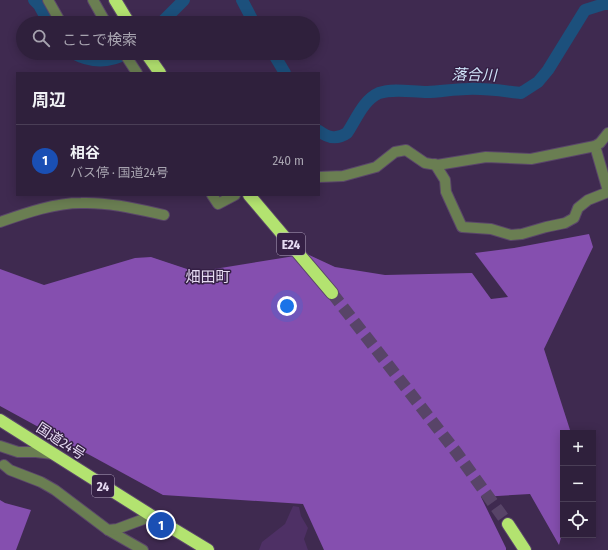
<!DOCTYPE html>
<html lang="ja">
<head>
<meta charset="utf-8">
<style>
	:root { --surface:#2f203c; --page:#3b2d47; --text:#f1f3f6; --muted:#a7a3af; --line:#4a3e56; --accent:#b45309 }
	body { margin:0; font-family:"Fira Sans Condensed","Noto Sans JP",sans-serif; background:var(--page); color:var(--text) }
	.controls { position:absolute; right:12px; bottom:12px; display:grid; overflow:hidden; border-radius:0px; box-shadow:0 2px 10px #0003 }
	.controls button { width:36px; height:36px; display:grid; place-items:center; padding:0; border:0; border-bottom:1px solid var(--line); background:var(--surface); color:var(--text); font:20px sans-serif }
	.you { position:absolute; left:287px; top:306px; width:14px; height:14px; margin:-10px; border:3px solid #fff; border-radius:50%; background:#1a73e8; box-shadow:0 0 0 6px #1a73e833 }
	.badge { display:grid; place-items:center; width:26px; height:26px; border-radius:50%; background:var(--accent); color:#fff; font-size:13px; font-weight:700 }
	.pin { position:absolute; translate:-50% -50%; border:2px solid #fff; box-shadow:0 1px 4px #0006 }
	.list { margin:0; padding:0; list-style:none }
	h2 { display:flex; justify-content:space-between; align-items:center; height:52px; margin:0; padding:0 16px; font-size:17px }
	h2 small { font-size:13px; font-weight:400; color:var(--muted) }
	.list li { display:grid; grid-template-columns:26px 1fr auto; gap:12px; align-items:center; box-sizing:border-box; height:72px; padding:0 16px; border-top:1px solid var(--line) }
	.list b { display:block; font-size:15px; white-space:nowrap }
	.list p { margin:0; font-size:13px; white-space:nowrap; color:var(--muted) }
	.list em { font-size:13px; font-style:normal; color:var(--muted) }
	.icon { flex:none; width:22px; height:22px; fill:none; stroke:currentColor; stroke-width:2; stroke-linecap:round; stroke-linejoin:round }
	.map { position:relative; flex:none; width:608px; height:550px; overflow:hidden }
	.search { position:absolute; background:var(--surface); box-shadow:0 2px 10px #0003; left:16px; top:16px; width:304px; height:44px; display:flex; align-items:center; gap:10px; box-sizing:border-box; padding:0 14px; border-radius:22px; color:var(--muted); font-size:15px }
	.panel { position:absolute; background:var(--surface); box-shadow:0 2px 10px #0003; left:16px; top:72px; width:304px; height:124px; border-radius:0px }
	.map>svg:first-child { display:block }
	.green { fill:#4e3065 }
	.forest { fill:#854faf }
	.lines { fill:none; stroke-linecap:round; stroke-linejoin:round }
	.river { stroke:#1c507c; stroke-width:12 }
	.highway-tunnel { stroke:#584468; stroke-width:12; stroke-dasharray:12 6; stroke-linecap:butt }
	.minor-casing { stroke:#5a466a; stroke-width:12 }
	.highway-casing { stroke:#5a466a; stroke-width:14 }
	.minor { stroke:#6a7e52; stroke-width:10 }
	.highway { stroke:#b3e370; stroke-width:12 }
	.labels { text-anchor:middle; stroke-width:3; stroke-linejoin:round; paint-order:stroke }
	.shield { fill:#352045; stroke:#b1a2be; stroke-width:1 }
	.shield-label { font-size:13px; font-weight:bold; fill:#e6daf2 }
	.street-label { font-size:14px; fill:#e6daf2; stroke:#352045 }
	.water-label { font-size:15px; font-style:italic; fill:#cfe4f9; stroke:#352045 }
	.neighbourhood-label { font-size:15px; fill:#e6daf2; stroke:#352045 }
</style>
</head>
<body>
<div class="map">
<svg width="608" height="550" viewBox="0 0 608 550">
	<rect width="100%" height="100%" fill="#3f2a50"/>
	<polygon class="green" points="293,506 299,507 301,516 308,528 304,539 308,550 259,550 262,542 285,524"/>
	<g class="forest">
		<polygon points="589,234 593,247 544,349 571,433 563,433 563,530 559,545 530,494 481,497 506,548 506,550 324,550 303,504 163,495 0,406 0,269 44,285 135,258 151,257 196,272 307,254 335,267 385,275 472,273 491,299 508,297 475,253 514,248"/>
		<polygon points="0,500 5,503 31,510 16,550 0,550"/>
	</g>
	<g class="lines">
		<g class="river">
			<polyline points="34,0 39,5 49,23"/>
			<polyline points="242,0 254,23"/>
			<polyline points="161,23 184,0"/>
			<path d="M73,53C91,63 109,63 127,53"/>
			<polyline points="273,53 285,73"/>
			<path d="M319,131C328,138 337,140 347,133C356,120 363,100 379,93C394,88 412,92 427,92C440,92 453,89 467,89C485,88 503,91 521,93L538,82L548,70L585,10L604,4H608"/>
		</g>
		<polyline class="highway-tunnel" points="332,293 457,453 508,524"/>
		<g class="minor-casing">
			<g id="minor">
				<polyline points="48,0 61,23"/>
				<polyline points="93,0 106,23"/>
				<polyline points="124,53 137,73"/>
				<polyline points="595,146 608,191"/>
				<polyline points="435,164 445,180 446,192 462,227 491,229 511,235 522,234 546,227 565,223 574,218 578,208 588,200 608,192"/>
				<polyline points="319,177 343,176 376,167 395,152 406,150 425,163 437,165 486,157 531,159 595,146 600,143 608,133"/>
				<polyline points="212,195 218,204 235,195"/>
				<path d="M0,222C26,213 54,203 81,203C109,202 137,209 164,215"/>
				<polyline points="0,446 18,452 36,452 53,454"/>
				<polyline points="4,465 10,470 41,482 55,490 108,530 143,550"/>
				<polyline points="108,530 117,529 152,516"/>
			</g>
		</g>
		<g class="highway-casing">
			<g id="highway">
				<polyline points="115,0 129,23"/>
				<polyline points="146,53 160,73"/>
				<polyline points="249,195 332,293"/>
				<polyline points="0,420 152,516 208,550"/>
				<polyline points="508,524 525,550"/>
			</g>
		</g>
		<use href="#minor" class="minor"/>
		<use href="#highway" class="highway"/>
	</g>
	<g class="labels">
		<g class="shield">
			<rect x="277" y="233" width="28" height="22" rx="3"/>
			<rect x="92" y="475" width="22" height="22" rx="3"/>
		</g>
		<g class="shield-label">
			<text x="291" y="249">E24</text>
			<text x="103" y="491">24</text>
		</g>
		<g class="street-label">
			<text transform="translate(61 441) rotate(33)" y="5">国道24号</text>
		</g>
		<g class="water-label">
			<text transform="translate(474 75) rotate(1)" y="5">落合川</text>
		</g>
		<g class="neighbourhood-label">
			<text x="208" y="282">畑田町</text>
		</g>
	</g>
</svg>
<div class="controls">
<button>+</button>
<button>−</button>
<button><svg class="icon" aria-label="locate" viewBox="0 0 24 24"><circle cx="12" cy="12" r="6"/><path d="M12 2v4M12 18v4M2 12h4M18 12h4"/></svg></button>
</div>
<div class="you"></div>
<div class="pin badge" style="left:161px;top:525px;background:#1a4fb4">1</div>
<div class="search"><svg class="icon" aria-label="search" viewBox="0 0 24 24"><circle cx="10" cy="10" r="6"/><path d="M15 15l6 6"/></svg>ここで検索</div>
<section class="panel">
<h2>周辺<small></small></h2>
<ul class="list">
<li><span class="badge" style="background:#1a4fb4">1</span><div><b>相谷</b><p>バス停 · 国道24号</p></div><em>240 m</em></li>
</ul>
</section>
</div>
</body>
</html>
